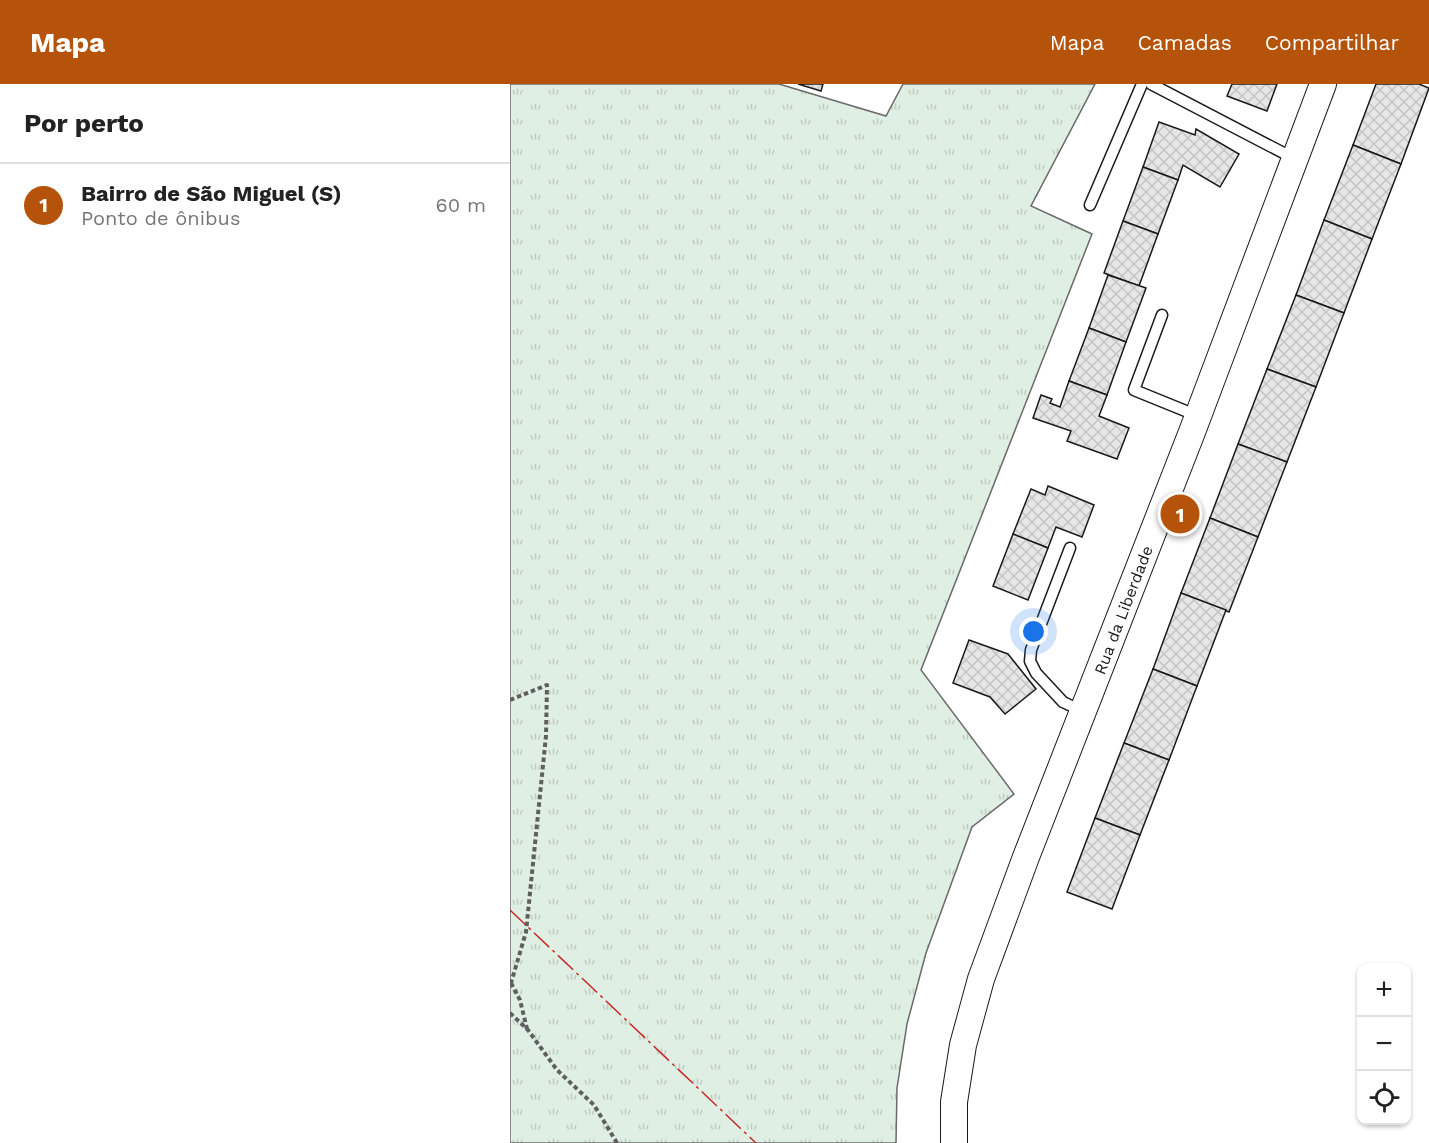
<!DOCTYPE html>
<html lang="pt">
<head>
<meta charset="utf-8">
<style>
	:root { --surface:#fff; --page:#f2f2f2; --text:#222; --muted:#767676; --line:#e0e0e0; --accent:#b45309 }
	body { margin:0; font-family:"Work Sans",sans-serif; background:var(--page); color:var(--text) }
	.controls { position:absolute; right:18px; bottom:18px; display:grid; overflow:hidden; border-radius:12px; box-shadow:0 2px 4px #0004 }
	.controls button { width:54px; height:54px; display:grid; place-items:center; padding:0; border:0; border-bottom:2px solid var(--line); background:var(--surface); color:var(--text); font:30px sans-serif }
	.you { position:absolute; left:524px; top:548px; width:21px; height:21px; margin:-15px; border:4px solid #fff; border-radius:50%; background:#1a73e8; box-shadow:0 0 0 9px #1a73e833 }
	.badge { display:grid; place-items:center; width:39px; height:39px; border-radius:50%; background:var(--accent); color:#fff; font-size:20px; font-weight:700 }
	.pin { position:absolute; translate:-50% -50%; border:3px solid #fff; box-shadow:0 2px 6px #0006 }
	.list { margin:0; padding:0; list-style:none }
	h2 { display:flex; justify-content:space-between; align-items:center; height:78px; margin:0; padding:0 24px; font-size:26px }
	h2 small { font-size:20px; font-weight:400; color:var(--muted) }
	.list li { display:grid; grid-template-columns:39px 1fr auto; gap:18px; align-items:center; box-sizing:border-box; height:84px; padding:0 24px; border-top:2px solid var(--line) }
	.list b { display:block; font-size:22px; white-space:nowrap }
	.list p { margin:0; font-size:20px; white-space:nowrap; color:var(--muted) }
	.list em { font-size:20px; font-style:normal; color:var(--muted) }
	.icon { flex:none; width:33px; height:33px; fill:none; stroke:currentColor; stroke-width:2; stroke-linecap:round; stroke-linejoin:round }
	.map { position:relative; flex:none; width:919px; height:1059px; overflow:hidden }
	header { display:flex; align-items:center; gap:36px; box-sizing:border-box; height:84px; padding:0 30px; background:var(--accent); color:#fff }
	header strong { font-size:28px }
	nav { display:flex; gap:33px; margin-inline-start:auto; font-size:21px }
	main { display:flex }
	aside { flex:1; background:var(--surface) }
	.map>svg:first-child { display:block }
	.grass { fill:url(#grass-tufts); stroke:#6a6a6a; stroke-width:1.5 }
	.building { fill:url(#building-cross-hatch); stroke:#1a1a1a; stroke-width:1.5 }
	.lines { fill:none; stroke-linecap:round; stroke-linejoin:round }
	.service-casing { stroke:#1a1a1a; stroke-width:13 }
	.tertiary-casing { stroke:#1a1a1a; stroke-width:28 }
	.path { stroke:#5f5f5f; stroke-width:4; stroke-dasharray:4.5 3; stroke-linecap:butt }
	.service { stroke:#fff; stroke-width:10 }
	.tertiary { stroke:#fff; stroke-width:26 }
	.power { stroke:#c62828; stroke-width:1.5; stroke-dasharray:21 4.5 3 4.5; stroke-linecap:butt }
	.labels { text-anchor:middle; stroke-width:4.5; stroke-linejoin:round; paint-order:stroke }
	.street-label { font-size:16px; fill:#1a1a1a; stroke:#fff }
</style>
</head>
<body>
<header>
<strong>Mapa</strong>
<nav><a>Mapa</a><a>Camadas</a><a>Compartilhar</a></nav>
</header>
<main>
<aside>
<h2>Por perto<small></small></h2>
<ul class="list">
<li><span class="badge">1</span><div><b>Bairro de São Miguel (S)</b><p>Ponto de ônibus</p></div><em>60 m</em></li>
</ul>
</aside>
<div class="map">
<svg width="919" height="1059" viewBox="0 0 919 1059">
	<defs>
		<pattern id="grass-tufts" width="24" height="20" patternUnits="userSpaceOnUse" patternTransform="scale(1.5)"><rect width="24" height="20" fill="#e0efe3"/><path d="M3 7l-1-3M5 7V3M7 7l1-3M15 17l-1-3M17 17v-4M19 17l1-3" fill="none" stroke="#c0ccc2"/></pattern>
		<pattern id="building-cross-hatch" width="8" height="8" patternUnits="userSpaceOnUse" patternTransform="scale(1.5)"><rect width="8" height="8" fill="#e6e6e6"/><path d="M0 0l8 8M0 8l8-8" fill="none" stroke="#c5c5c5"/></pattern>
	</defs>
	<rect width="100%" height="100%" fill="#fff"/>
	<polygon class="grass" points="0,0 269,0 376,32 393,0 585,0 521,122 582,150 411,586 504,710 462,743 416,869 397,940 387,1004 386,1059 0,1059"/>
	<g class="building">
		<polygon points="288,0 313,0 311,7"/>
		<polygon points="722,0 767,0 757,27 717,12"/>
		<polygon points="866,0 909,0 919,4 891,80 843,61"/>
		<polygon points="649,38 685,51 686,45 729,70 710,103 673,81 668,96 633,83"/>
		<polygon points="843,61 891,80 862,155 814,136"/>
		<polygon points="633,83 668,96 648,150 613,137"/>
		<polygon points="814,136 862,155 834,229 786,211"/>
		<polygon points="613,137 648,150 629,202 594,189"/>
		<polygon points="598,191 636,204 616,258 579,244"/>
		<polygon points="786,211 834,229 806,303 757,285"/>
		<polygon points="579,244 616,258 597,311 559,297"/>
		<polygon points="757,285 806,303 777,378 728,360"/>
		<polygon points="559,297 597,311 589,332 619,344 607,375 557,357 561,347 523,334 531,311 542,315 540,319 550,323"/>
		<polygon points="728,360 777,378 748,453 700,434"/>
		<polygon points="538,402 584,421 572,453 546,443 538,464 503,450 521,405 535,411"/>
		<polygon points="700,434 748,453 719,528 671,509"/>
		<polygon points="503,450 538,464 518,516 483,502"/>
		<polygon points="671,509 716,526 687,602 643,585"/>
		<polygon points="459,556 498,570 526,605 495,630 480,613 443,599"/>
		<polygon points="643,585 687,602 659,676 614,659"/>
		<polygon points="614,659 659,676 630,751 585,734"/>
		<polygon points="585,734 630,751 602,825 557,808"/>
	</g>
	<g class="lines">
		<g class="service-casing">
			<g id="service">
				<polyline points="641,0 785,75"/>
				<polyline points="580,121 632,0"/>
				<polyline points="652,231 624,306 688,332"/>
				<polyline points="560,464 521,566 520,577 526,589 553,618 572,627"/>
			</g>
		</g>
		<g class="tertiary-casing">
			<polyline id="tertiary" points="444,1059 444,1018 453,961 471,895 516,773 682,348 813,0"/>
		</g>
		<g class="path">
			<polyline points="0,616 37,601 36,652 16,848 1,899"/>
			<polyline points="1,899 10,916 17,945"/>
			<polyline points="0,929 18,946 47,986 84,1021 107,1059"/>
		</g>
		<use href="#service" class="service"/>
		<use href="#tertiary" class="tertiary"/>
		<polyline class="power" points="0,826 246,1059"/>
	</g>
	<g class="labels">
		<g class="street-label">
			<text transform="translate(613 526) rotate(-69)" y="6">Rua da Liberdade</text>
		</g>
	</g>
</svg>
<div class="controls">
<button>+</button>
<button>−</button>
<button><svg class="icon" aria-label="locate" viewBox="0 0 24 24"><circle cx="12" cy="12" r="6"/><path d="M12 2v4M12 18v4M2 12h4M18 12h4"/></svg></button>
</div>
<div class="you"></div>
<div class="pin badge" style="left:670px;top:430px">1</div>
</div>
</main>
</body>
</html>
